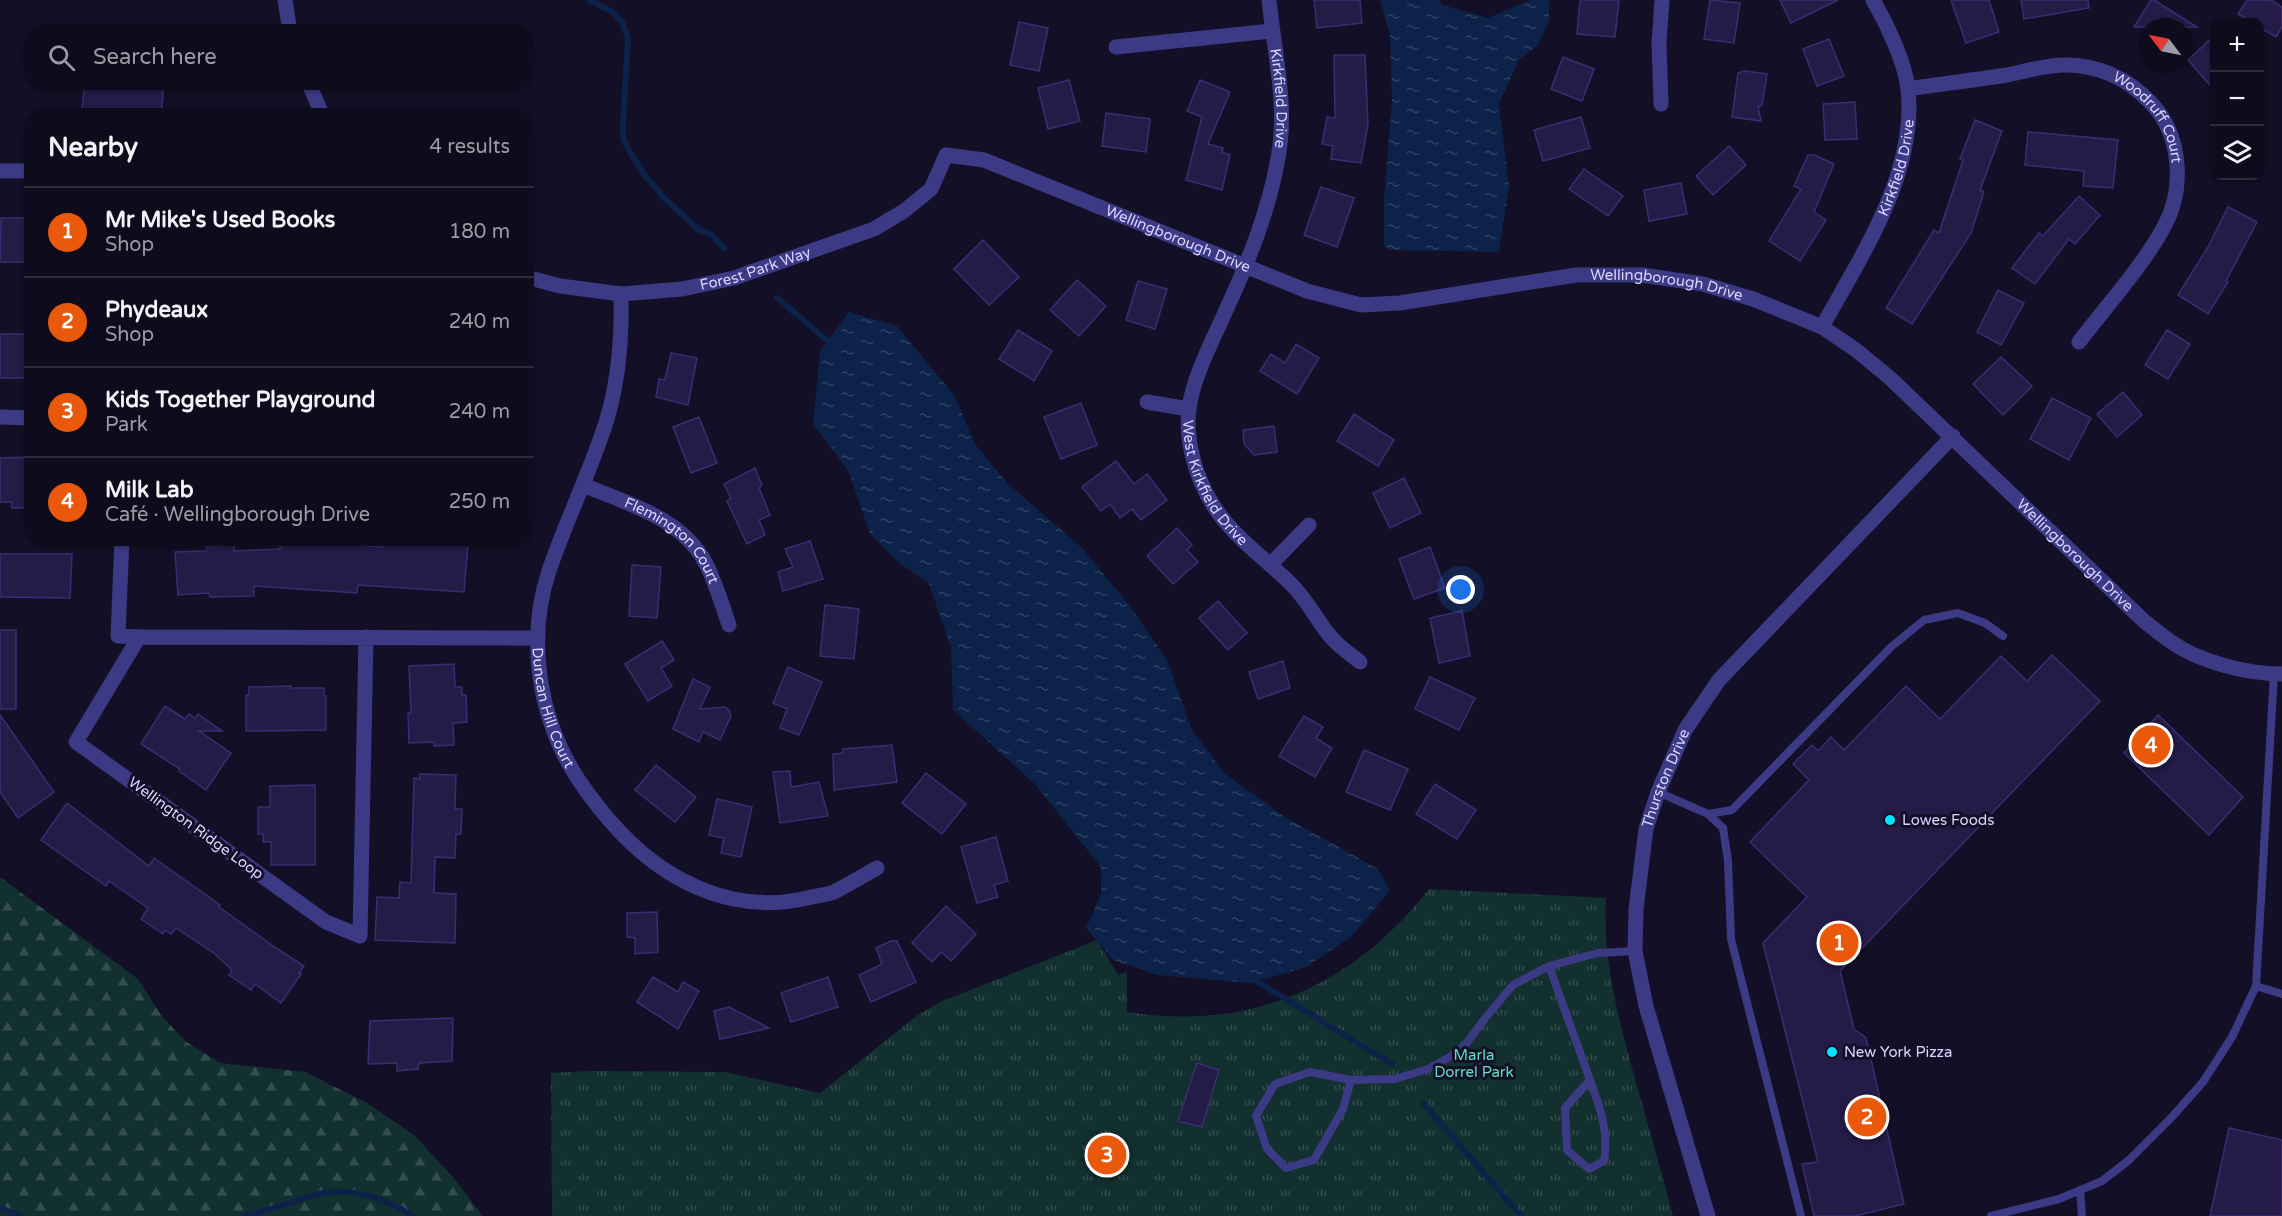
<!DOCTYPE html>
<html lang="en">
<head>
<meta charset="utf-8">
<style>
	:root { --surface:#0e0b1c; --page:#171425; --text:#f1f3f6; --muted:#9b9ba3; --line:#2e2b3b; --accent:#ea580c }
	body { margin:0; font-family:"Varela Round",sans-serif; background:var(--page); color:var(--text) }
	.controls { position:absolute; right:18px; top:18px; display:grid; overflow:hidden; border-radius:12px; box-shadow:0 2px 4px #0004 }
	.controls button { width:54px; height:54px; display:grid; place-items:center; padding:0; border:0; border-bottom:2px solid var(--line); background:var(--surface); color:var(--text); font:30px sans-serif }
	.compass { position:absolute; left:2138px; top:18px; width:54px; height:54px; border-radius:50%; background:var(--surface); box-shadow:0 2px 4px #0004; rotate:302deg }
	.you { position:absolute; left:1461px; top:590px; width:21px; height:21px; margin:-15px; border:4px solid #fff; border-radius:50%; background:#1a73e8; box-shadow:0 0 0 9px #1a73e833 }
	.badge { display:grid; place-items:center; width:39px; height:39px; border-radius:50%; background:var(--accent); color:#fff; font-size:20px; font-weight:700 }
	.pin { position:absolute; translate:-50% -50%; border:3px solid #fff; box-shadow:0 2px 6px #0006 }
	.list { margin:0; padding:0; list-style:none }
	h2 { display:flex; justify-content:space-between; align-items:center; height:78px; margin:0; padding:0 24px; font-size:26px }
	h2 small { font-size:20px; font-weight:400; color:var(--muted) }
	.list li { display:grid; grid-template-columns:39px 1fr auto; gap:18px; align-items:center; box-sizing:border-box; height:90px; padding:0 24px; border-top:2px solid var(--line) }
	.list b { display:block; font-size:22px; white-space:nowrap }
	.list p { margin:0; font-size:20px; white-space:nowrap; color:var(--muted) }
	.list em { font-size:20px; font-style:normal; color:var(--muted) }
	.icon { flex:none; width:33px; height:33px; fill:none; stroke:currentColor; stroke-width:2; stroke-linecap:round; stroke-linejoin:round }
	.map { position:relative; flex:none; width:2282px; height:1216px; overflow:hidden }
	.search { position:absolute; background:var(--surface); box-shadow:0 2px 4px #0004; left:24px; top:24px; width:510px; height:66px; display:flex; align-items:center; gap:15px; box-sizing:border-box; padding:0 21px; border-radius:24px; color:var(--muted); font-size:22px }
	.panel { position:absolute; background:var(--surface); box-shadow:0 2px 4px #0004; left:24px; top:108px; width:510px; height:438px; border-radius:24px }
	.map>svg:first-child { display:block }
	.forest { fill:url(#forest-firs) }
	.park { fill:url(#park-tufts) }
	.water { fill:url(#water-ripples) }
	.lines { fill:none; stroke-linecap:round; stroke-linejoin:round }
	.stream { stroke:#0c2248; stroke-width:6 }
	.building { fill:#241b47; stroke:#3b2d73; stroke-width:1.5 }
	.lane { stroke:#3d3a85; stroke-width:8 }
	.street { stroke:#3d3a85; stroke-width:15 }
	.poi-dot { fill:#00e5ff; stroke:#130f26; stroke-width:2 }
	.labels { text-anchor:middle; stroke-width:6; stroke-linejoin:round; paint-order:stroke }
	.street-label { font-size:15px; fill:#d9d4ff; stroke:#130f26 }
	.poi-label { font-size:15px; fill:#d9d4ff; stroke:#130f26; text-anchor:start }
	.park-label { font-size:15px; fill:#5fe0c0; stroke:#130f26 }
</style>
</head>
<body>
<div class="map">
<svg width="2282" height="1216" viewBox="0 0 2282 1216">
	<defs>
		<pattern id="forest-firs" width="22" height="20" patternUnits="userSpaceOnUse" patternTransform="scale(1.5)"><rect width="22" height="20" fill="#12302f"/><path d="M5 1l3.5 6h-7zM16 11l3.5 6h-7z" fill="#344d4e"/></pattern>
		<pattern id="park-tufts" width="24" height="20" patternUnits="userSpaceOnUse" patternTransform="scale(1.5)"><rect width="24" height="20" fill="#12302f"/><path d="M3 7l-1-3M5 7V3M7 7l1-3M15 17l-1-3M17 17v-4M19 17l1-3" fill="none" stroke="#344d4e"/></pattern>
		<pattern id="water-ripples" width="26" height="14" patternUnits="userSpaceOnUse" patternTransform="scale(1.5)"><rect width="26" height="14" fill="#0c2248"/><path d="M2 4q2-2 4 0t4 0M15 11q2-2 4 0t4 0" fill="none" stroke="#2f4163"/></pattern>
	</defs>
	<rect width="100%" height="100%" fill="#130f26"/>
	<polygon class="forest" points="0,877 138,979 161,1015 185,1041 220,1063 305,1072 367,1103 414,1135 452,1176 483,1216 0,1216"/>
	<path class="park" d="M1429,889L1606,898C1602,961 1619,1019 1635,1079C1648,1124 1661,1170 1673,1216H552L551,1073L590,1071L725,1072L820,1093L915,1017L940,1002L1097,940L1118,975L1127,971V1012C1250,1032 1353,986 1429,889Z"/>
	<g class="water">
		<polygon points="1380,0 1439,0 1443,5 1488,18 1531,0 1549,0 1549,20 1539,44 1519,60 1499,104 1509,186 1499,252 1389,250 1384,247 1384,198 1392,102 1390,36"/>
		<polygon points="849,312 897,326 954,395 975,444 1007,483 1082,548 1130,606 1167,660 1192,730 1224,773 1285,817 1378,869 1390,890 1352,936 1306,967 1250,983 1158,975 1113,960 1086,928 1101,895 1101,867 1035,784 953,710 951,647 929,584 898,562 870,534 849,472 813,424 820,351"/>
	</g>
	<g class="lines">
		<g class="stream">
			<polyline points="590,0 614,13 622,22 628,38 623,124 623,137 627,147 643,173 664,198 699,230 712,235 724,248"/>
			<polyline points="777,298 834,346"/>
			<polyline points="1251,978 1392,1064"/>
			<polyline points="1424,1104 1521,1216"/>
			<polyline points="0,1208 21,1216"/>
			<path d="M244,1216C270,1211 294,1200 319,1194C350,1187 387,1198 412,1216"/>
		</g>
	</g>
	<g class="building">
		<polygon points="1314,0 1360,0 1362,23 1317,28"/>
		<polygon points="1580,0 1619,0 1615,37 1577,34"/>
		<polygon points="1710,0 1740,3 1734,43 1704,39"/>
		<polygon points="1780,0 1838,0 1791,23"/>
		<polygon points="1951,0 1989,0 1999,32 1966,43"/>
		<polygon points="2021,0 2088,0 2089,8 2024,19"/>
		<polygon points="2151,0 2154,0 2197,27 2134,27"/>
		<polygon points="2247,0 2271,0 2282,7 2282,27 2276,37 2259,27 2259,22 2252,22 2238,14"/>
		<polygon points="1019,22 1048,28 1039,71 1010,65"/>
		<polygon points="2214,36 2214,90 2188,60"/>
		<polygon points="1829,39 1844,76 1817,86 1803,49"/>
		<polygon points="1334,55 1365,55 1368,124 1361,163 1331,159 1333,146 1322,144 1327,117 1335,118"/>
		<polygon points="1563,57 1594,69 1582,101 1551,89"/>
		<polygon points="1744,71 1767,74 1762,105 1758,107 1761,121 1732,117 1738,73"/>
		<polygon points="1069,80 1080,121 1048,129 1038,88"/>
		<polygon points="1200,80 1230,92 1208,144 1223,148 1222,152 1230,155 1222,190 1186,180 1202,117 1187,111"/>
		<polygon points="85,82 164,82 161,116 82,110"/>
		<polygon points="1855,102 1857,139 1825,140 1823,104"/>
		<polygon points="1106,113 1150,119 1146,152 1102,146"/>
		<polygon points="1581,117 1590,148 1543,161 1534,130"/>
		<polygon points="1975,120 2002,131 1980,190 1984,192 1971,233 1912,324 1886,308 1934,230 1939,233 1963,160 1960,159"/>
		<polygon points="2028,132 2118,140 2113,188 2083,186 2084,171 2025,165"/>
		<polygon points="1729,146 1746,165 1713,195 1696,176"/>
		<polygon points="1808,155 1814,155 1834,164 1814,212 1826,220 1800,261 1769,241 1801,189 1794,186"/>
		<polygon points="1584,169 1623,196 1608,216 1569,189"/>
		<polygon points="1681,183 1687,214 1649,221 1644,190"/>
		<polygon points="1321,187 1354,198 1337,247 1304,235"/>
		<polygon points="2079,196 2100,215 2075,244 2069,239 2035,284 2012,268 2039,233 2043,236"/>
		<polygon points="2228,207 2257,222 2226,281 2228,282 2208,314 2178,295 2208,247"/>
		<polygon points="1,218 31,218 30,262 0,262"/>
		<polygon points="983,240 1019,277 989,305 954,269"/>
		<polygon points="1077,280 1106,306 1079,336 1050,310"/>
		<polygon points="1138,281 1167,289 1155,329 1126,320"/>
		<polygon points="1998,290 2024,303 2001,345 1977,332"/>
		<polygon points="1018,330 1052,351 1034,381 999,359"/>
		<polygon points="2167,330 2190,344 2168,379 2145,365"/>
		<polygon points="0,334 30,334 30,369 27,369 27,378 0,378"/>
		<polygon points="1296,344 1319,358 1297,394 1260,371 1271,354 1285,363"/>
		<polygon points="671,353 697,358 688,405 656,397 659,379 665,380"/>
		<polygon points="2001,357 2032,386 2003,415 1973,384"/>
		<polygon points="2123,392 2142,415 2117,437 2097,414"/>
		<polygon points="2052,398 2091,418 2069,460 2030,439"/>
		<polygon points="1081,403 1097,445 1061,459 1044,417"/>
		<polygon points="1354,414 1394,440 1378,466 1337,441"/>
		<polygon points="699,417 717,463 691,473 673,427"/>
		<polygon points="1274,426 1277,452 1254,455 1244,444 1243,430"/>
		<polygon points="32,457 32,508 12,508 11,502 0,502 0,458"/>
		<polygon points="1116,461 1134,484 1147,474 1167,500 1141,520 1132,509 1120,518 1110,504 1101,511 1082,487"/>
		<polygon points="755,468 762,485 759,488 770,515 759,520 765,535 747,544 727,501 731,498 724,484"/>
		<polygon points="1404,478 1421,513 1390,528 1373,493"/>
		<polygon points="1177,528 1192,545 1187,550 1198,562 1173,584 1147,556"/>
		<polygon points="304,538 339,538 339,544 383,547 383,538 468,543 464,592 358,585 357,593 254,586 254,596 210,597 209,593 178,595 175,552 206,551 207,546 234,545 234,551 280,549 280,542 303,544"/>
		<polygon points="810,541 823,579 783,591 778,572 793,567 785,549"/>
		<polygon points="1430,547 1445,588 1414,599 1399,559"/>
		<polygon points="0,554 72,554 70,598 0,597"/>
		<polygon points="632,565 661,567 657,618 629,616"/>
		<polygon points="1218,601 1247,633 1228,650 1199,618"/>
		<polygon points="825,605 859,609 854,659 820,656"/>
		<polygon points="1462,611 1470,656 1439,663 1430,618"/>
		<rect x="0" y="630" width="16" height="79"/>
		<polygon points="662,641 674,660 661,668 672,686 648,701 625,664"/>
		<polygon points="2052,655 2100,701 1840,971 1854,1029 1866,1038 1904,1204 1855,1216 1814,1216 1802,1164 1818,1162 1763,943 1807,897 1750,842 1809,780 1793,764 1812,745 1818,751 1831,737 1844,750 1906,686 1940,719 2001,656 2027,681"/>
		<polygon points="1283,661 1290,688 1258,699 1249,672"/>
		<polygon points="454,664 455,687 462,687 462,695 466,695 467,722 453,723 454,745 434,746 434,742 409,743 408,713 411,713 409,666"/>
		<polygon points="788,667 822,682 799,735 780,728 787,709 773,703"/>
		<polygon points="1430,677 1475,698 1459,730 1415,709"/>
		<polygon points="693,679 710,687 700,709 725,707 729,710 731,716 720,740 703,732 699,742 673,729"/>
		<polygon points="291,686 291,688 324,688 324,696 326,696 326,730 246,731 246,695 249,695 249,687"/>
		<polygon points="165,706 185,719 189,714 195,718 198,714 222,731 199,731 231,753 206,790 179,771 180,769 141,744"/>
		<polygon points="0,715 54,792 18,818 0,792"/>
		<polygon points="2158,715 2243,797 2209,835 2124,753"/>
		<polygon points="1304,716 1323,727 1316,738 1332,748 1315,777 1279,756"/>
		<polygon points="892,745 897,782 834,790 833,754 843,753 843,749"/>
		<polygon points="1364,750 1408,769 1390,810 1346,792"/>
		<polygon points="656,765 696,797 675,822 635,790"/>
		<polygon points="790,771 791,787 819,782 828,816 780,823 773,772"/>
		<polygon points="926,773 966,804 942,834 902,803"/>
		<polygon points="420,774 456,775 455,809 462,809 461,834 456,834 455,858 435,857 434,893 456,894 455,943 375,940 377,897 399,898 400,882 411,883 414,778 420,779"/>
		<polygon points="1435,784 1476,810 1457,839 1416,814"/>
		<polygon points="315,785 315,865 271,865 271,842 263,842 263,834 258,834 258,807 270,807 270,786"/>
		<polygon points="717,799 752,807 741,857 721,853 724,838 709,835"/>
		<polygon points="67,803 149,866 154,858 220,905 219,907 276,948 304,966 299,973 301,974 281,1003 255,984 251,990 229,975 232,970 215,954 176,928 171,934 165,930 163,934 141,919 148,908 109,881 106,886 41,840"/>
		<polygon points="996,837 1008,881 994,885 998,897 977,903 961,847"/>
		<polygon points="946,906 976,934 951,961 941,952 932,962 912,943"/>
		<polygon points="657,912 658,952 635,954 635,938 627,937 627,913"/>
		<polygon points="891,941 897,941 916,982 871,1002 859,975 882,964 876,948"/>
		<polygon points="653,977 678,992 683,982 699,991 678,1029 637,1002"/>
		<polygon points="828,977 838,1007 791,1022 781,993"/>
		<polygon points="729,1007 769,1028 720,1039 714,1011"/>
		<polygon points="453,1018 452,1061 419,1063 418,1069 397,1071 397,1063 368,1064 370,1021"/>
		<polygon points="1197,1063 1219,1070 1202,1127 1178,1121"/>
		<polygon points="2229,1128 2282,1140 2282,1216 2210,1216"/>
	</g>
	<g class="lines">
		<g class="lane">
			<polyline points="1658,792 1708,814 1723,828 1728,861 1731,939 1801,1216"/>
			<polyline points="1708,814 1732,810 1891,647 1924,620 1958,613 1985,623 2003,636"/>
			<path d="M1549,966L1590,1080L1565,1108L1567,1150L1589,1169L1604,1161C1609,1131 1600,1108 1590,1080"/>
			<polyline points="2256,986 2282,994"/>
			<polyline points="1351,1080 1343,1109 1314,1160 1286,1168 1267,1149 1256,1116 1275,1084 1310,1072 1351,1080 1395,1079 1428,1069 1450,1057 1466,1044 1486,1017 1513,985 1549,966 1598,953 1635,951"/>
			<polyline points="2080,1190 2082,1216"/>
			<polyline points="1991,1216 2059,1199 2102,1181 2129,1160 2170,1119 2203,1082 2232,1037 2256,986 2274,674"/>
		</g>
		<g class="street">
			<polyline points="285,0 290,32"/>
			<path id="s1" d="M1269,0C1274,51 1288,107 1278,158C1269,210 1249,260 1227,308C1214,338 1193,376 1189,409C1185,441 1196,478 1213,505C1233,537 1265,558 1292,585C1307,600 1316,619 1330,636C1338,646 1350,654 1360,662"/>
			<polyline points="1116,47 1272,31"/>
			<polyline points="308,82 323,116"/>
			<path id="s2" d="M1908,89C1941,84 1974,80 2007,75C2026,71 2046,65 2065,65C2099,65 2127,78 2150,102C2181,133 2185,187 2165,225C2143,266 2107,305 2079,342"/>
			<polyline points="1661,104 1659,43 1662,0"/>
			<polyline points="0,171 32,171"/>
			<path id="s3" d="M526,277L560,286L621,294L682,289L734,278L874,229L904,211L931,189L946,155L984,160L1307,291L1361,305L1400,303L1576,275H1642L1703,284L1753,299L1822,327L1856,350L1890,378L2144,621C2153,628 2161,635 2170,641C2199,662 2247,674 2282,674"/>
			<path id="s4" d="M621,294C622,335 619,379 607,419C591,471 566,520 549,571C526,640 539,719 578,779C601,813 631,848 665,870C708,898 757,910 807,898C816,896 826,895 834,892C848,885 863,876 877,868"/>
			<path id="s5" d="M1822,327C1861,256 1917,174 1908,89C1905,62 1887,24 1873,0"/>
			<polyline points="1147,402 1189,409"/>
			<polyline points="0,417 32,418"/>
			<path id="s6" d="M583,485C626,503 683,518 706,564C716,583 722,605 729,625"/>
			<polyline points="122,538 118,636 139,637"/>
			<polyline points="1270,565 1309,525"/>
			<polyline points="366,637 360,936 326,922 76,742 139,637 538,638"/>
			<path id="s7" d="M1708,1216L1646,1006L1635,951L1636,909L1646,829L1658,792L1685,730L1719,680L1953,436"/>
		</g>
	</g>
	<g class="poi-dot">
		<circle cx="1890" cy="820" r="6"/>
		<circle cx="1832" cy="1052" r="6"/>
	</g>
	<g class="labels">
		<g class="street-label">
			<text dy="5" stroke="none"><textPath href="#s1" startOffset="99">Kirkfield Drive</textPath></text>
			<text dy="5" stroke="none"><textPath href="#s2" startOffset="266">Woodruff Court</textPath></text>
			<text dy="5" stroke="none"><textPath href="#s5" startOffset="177">Kirkfield Drive</textPath></text>
			<text dy="5" stroke="none"><textPath href="#s3" startOffset="714">Wellingborough Drive</textPath></text>
			<text dy="5" stroke="none"><textPath href="#s3" startOffset="234">Forest Park Way</textPath></text>
			<text dy="5" stroke="none"><textPath href="#s3" startOffset="1218">Wellingborough Drive</textPath></text>
			<text dy="5" stroke="none"><textPath href="#s1" startOffset="507">West Kirkfield Drive</textPath></text>
			<text dy="5" stroke="none"><textPath href="#s6" startOffset="108">Flemington Court</textPath></text>
			<text dy="5" stroke="none"><textPath href="#s3" startOffset="1722">Wellingborough Drive</textPath></text>
			<text dy="5" stroke="none"><textPath href="#s4" startOffset="429">Duncan Hill Court</textPath></text>
			<text dy="5" stroke="none"><textPath href="#s7" startOffset="452">Thurston Drive</textPath></text>
			<text transform="translate(196 828) rotate(36)" y="5">Wellington Ridge Loop</text>
		</g>
		<g class="poi-label">
			<text x="1902" y="825">Lowes Foods</text>
			<text x="1844" y="1057">New York Pizza</text>
		</g>
		<g class="park-label">
			<text x="1474" y="1060">Marla<tspan x="1474" dy="17">Dorrel Park</tspan></text>
		</g>
	</g>
</svg>
<div class="controls">
<button>+</button>
<button>−</button>
<button><svg class="icon" aria-label="layers" viewBox="0 0 24 24"><path d="M12 4l9 5-9 5-9-5zM3 14l9 5 9-5"/></svg></button>
</div>
<svg class="compass" viewBox="-18 -18 36 36"><path d="M0-13l5 13h-10z" fill="#e53935"/><path d="M0 13l5-13h-10z" fill="#9b9ba3"/></svg>
<div class="you"></div>
<div class="pin badge" style="left:1839px;top:943px">1</div>
<div class="pin badge" style="left:1867px;top:1117px">2</div>
<div class="pin badge" style="left:1107px;top:1155px">3</div>
<div class="pin badge" style="left:2151px;top:745px">4</div>
<div class="search"><svg class="icon" aria-label="search" viewBox="0 0 24 24"><circle cx="10" cy="10" r="6"/><path d="M15 15l6 6"/></svg>Search here</div>
<section class="panel">
<h2>Nearby<small>4 results</small></h2>
<ul class="list">
<li><span class="badge">1</span><div><b>Mr Mike's Used Books</b><p>Shop</p></div><em>180 m</em></li>
<li><span class="badge">2</span><div><b>Phydeaux</b><p>Shop</p></div><em>240 m</em></li>
<li><span class="badge">3</span><div><b>Kids Together Playground</b><p>Park</p></div><em>240 m</em></li>
<li><span class="badge">4</span><div><b>Milk Lab</b><p>Café · Wellingborough Drive</p></div><em>250 m</em></li>
</ul>
</section>
</div>
</body>
</html>
